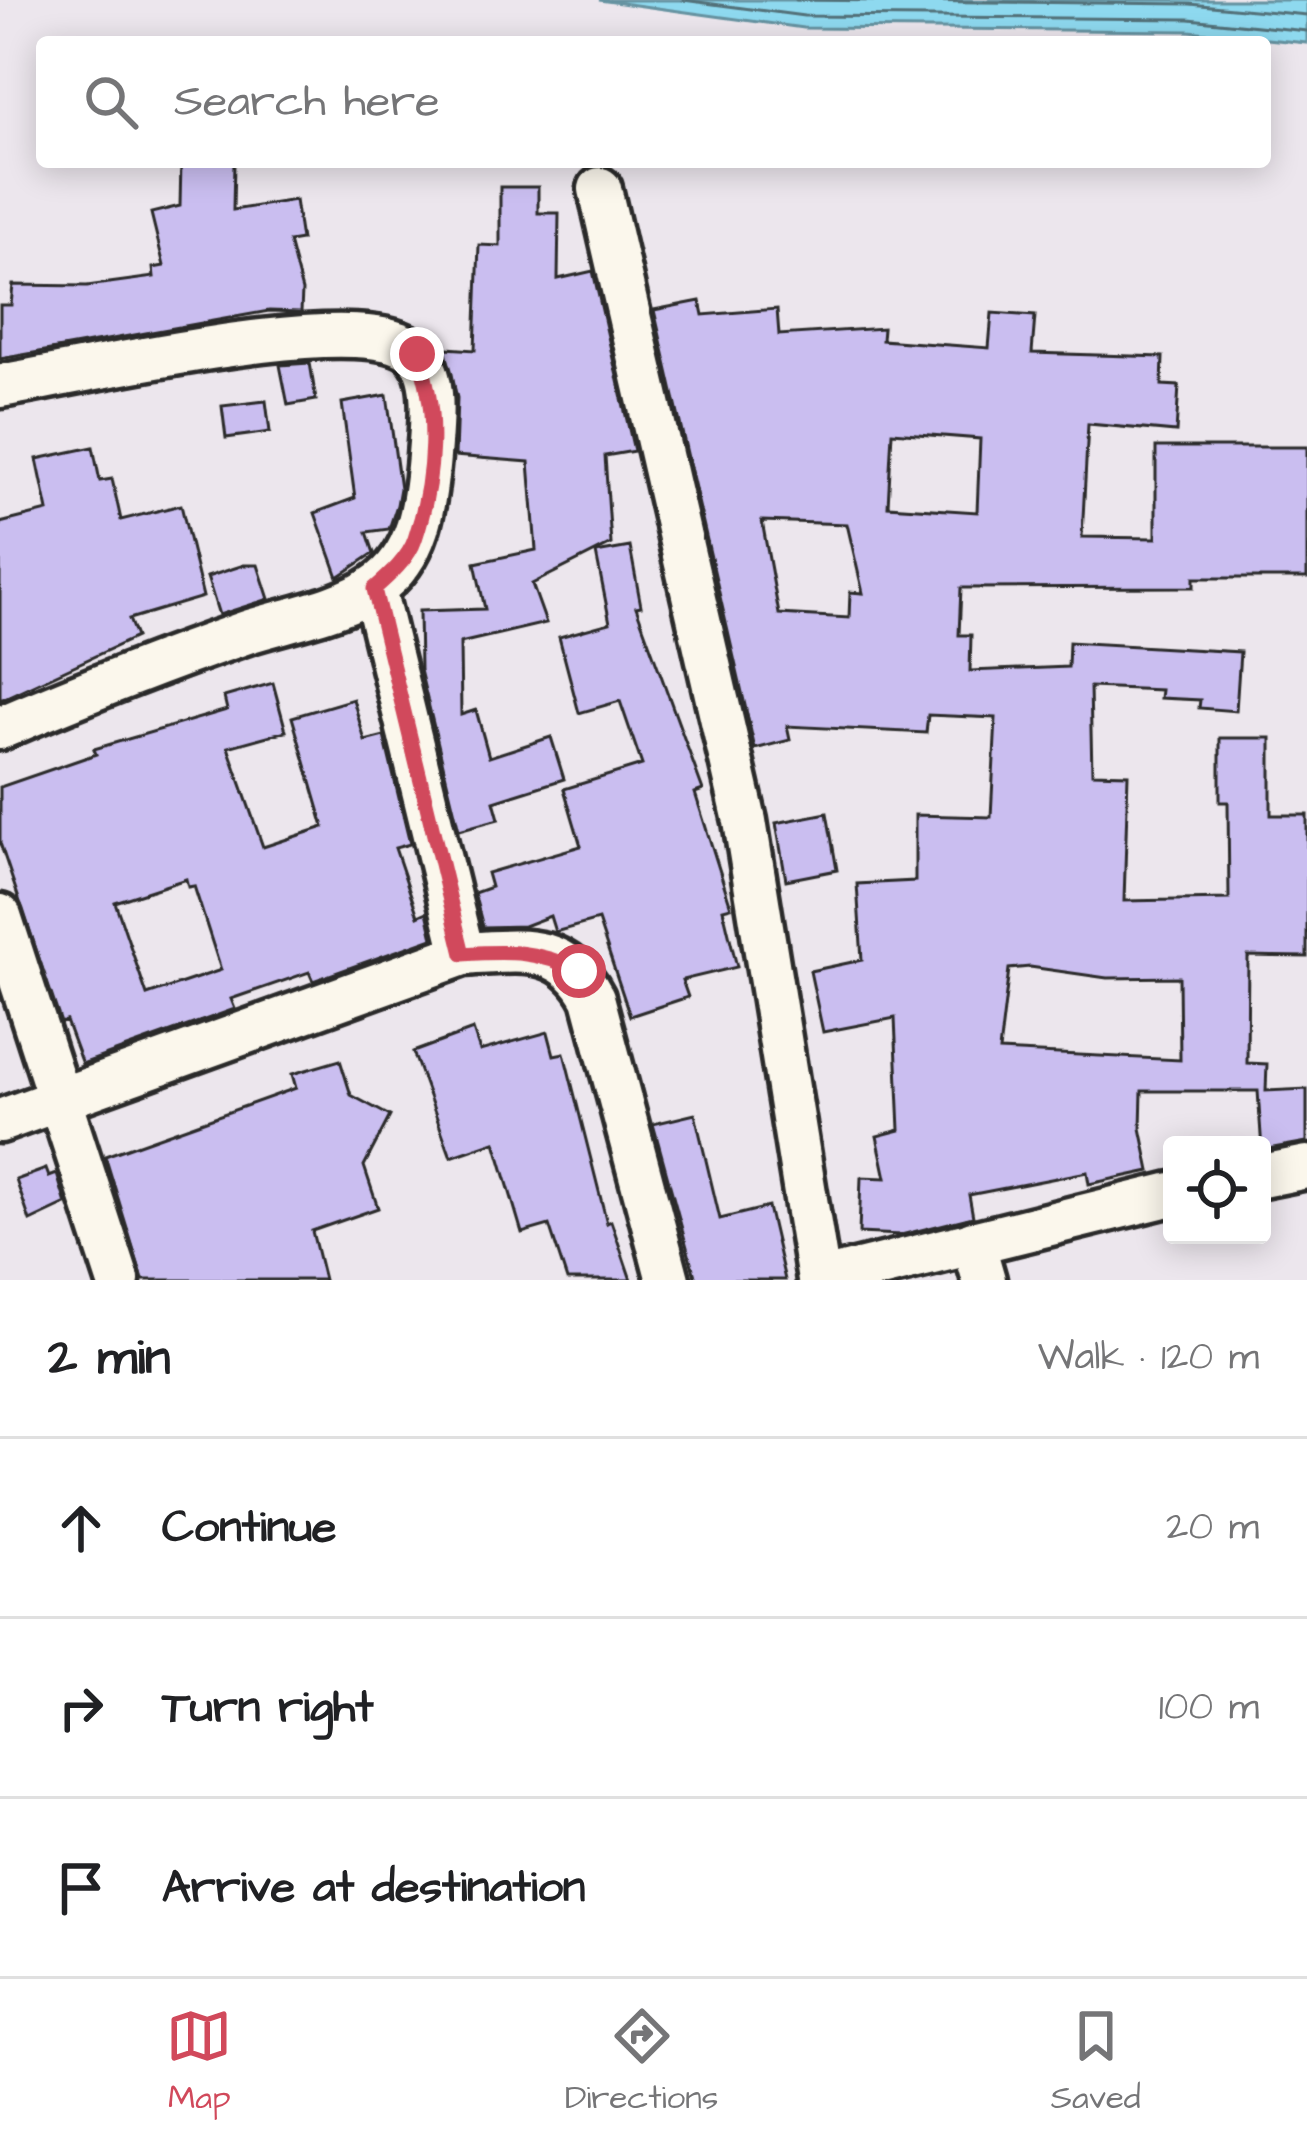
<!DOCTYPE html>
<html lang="en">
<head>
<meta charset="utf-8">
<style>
	:root { --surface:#fff; --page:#f2f2f2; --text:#202124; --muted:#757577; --line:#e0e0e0; --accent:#d1495b }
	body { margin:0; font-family:"Architects Daughter",sans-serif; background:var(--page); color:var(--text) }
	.controls { position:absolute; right:36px; bottom:36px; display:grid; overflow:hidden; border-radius:12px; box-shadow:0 6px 30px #0003 }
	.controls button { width:108px; height:108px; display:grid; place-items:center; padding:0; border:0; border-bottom:3px solid var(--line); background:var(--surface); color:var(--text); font:60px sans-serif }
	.stop { position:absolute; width:36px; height:36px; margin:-27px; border:9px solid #d1495b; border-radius:50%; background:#fff }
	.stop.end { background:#d1495b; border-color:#fff; box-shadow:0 3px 12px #0008 }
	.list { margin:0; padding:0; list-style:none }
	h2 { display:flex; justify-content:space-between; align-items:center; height:156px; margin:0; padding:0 48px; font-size:51px }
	h2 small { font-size:39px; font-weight:400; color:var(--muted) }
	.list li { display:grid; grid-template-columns:78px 1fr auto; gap:36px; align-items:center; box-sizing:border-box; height:180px; padding:0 48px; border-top:3px solid var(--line) }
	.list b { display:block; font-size:45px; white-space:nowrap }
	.list em { font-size:39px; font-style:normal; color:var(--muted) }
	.icon { flex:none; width:66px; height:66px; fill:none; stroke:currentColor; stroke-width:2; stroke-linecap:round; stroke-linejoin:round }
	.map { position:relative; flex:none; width:1307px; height:1280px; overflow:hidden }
	.search { position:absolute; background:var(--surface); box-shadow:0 6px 30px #0003; left:36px; right:36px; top:36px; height:132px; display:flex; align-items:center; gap:30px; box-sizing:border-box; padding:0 42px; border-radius:12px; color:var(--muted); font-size:45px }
	.sheet { height:696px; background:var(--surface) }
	nav { display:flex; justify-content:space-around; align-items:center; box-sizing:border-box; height:168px; border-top:3px solid var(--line); background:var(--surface); font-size:33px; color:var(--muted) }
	nav a { display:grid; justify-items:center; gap:6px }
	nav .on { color:var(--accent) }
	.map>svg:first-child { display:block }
	.water { fill:#8ed9ef; stroke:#6693a1; stroke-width:3 }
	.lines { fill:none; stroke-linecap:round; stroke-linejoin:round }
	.shore { stroke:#537179; stroke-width:3 }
	.building { fill:#cabef0; stroke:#2b2b2b; stroke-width:3; fill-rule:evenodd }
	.minor-casing { stroke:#2b2b2b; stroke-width:51 }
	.minor { stroke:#fbf7ec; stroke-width:42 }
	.route { stroke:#d1495b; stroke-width:15 }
</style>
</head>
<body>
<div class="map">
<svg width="1307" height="1280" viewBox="0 0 1307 1280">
	<rect width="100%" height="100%" fill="#ece6ed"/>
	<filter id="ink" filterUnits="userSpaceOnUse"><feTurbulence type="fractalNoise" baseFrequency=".00833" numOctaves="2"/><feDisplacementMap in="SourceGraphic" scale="24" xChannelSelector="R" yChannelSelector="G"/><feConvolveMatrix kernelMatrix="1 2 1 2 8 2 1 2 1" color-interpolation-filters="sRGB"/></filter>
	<g filter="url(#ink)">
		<polygon class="water" points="599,0 1307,0 1307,43 1189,31 803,28"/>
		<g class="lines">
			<g class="shore">
				<polyline points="683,0 804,16 1189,19 1307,31"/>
				<polyline points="796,0 1190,4 1307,15"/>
			</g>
		</g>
		<g class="building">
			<polygon points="181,162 234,162 233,210 295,200 301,240 289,242 302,291 301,312 269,311 0,359 0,305 11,305 13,285 87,286 154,277 153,268 164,266 151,213 180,206"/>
			<polygon points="500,187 538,187 538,213 559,213 558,279 593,271 634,451 605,456 611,544 532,584 546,623 460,643 461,715 476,710 489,757 551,737 564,779 494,801 499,819 459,830 420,670 419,611 485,609 475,563 536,550 529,462 455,456 457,398 445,348 475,350 479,245 500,246"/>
			<path d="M700,301L703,315L777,309L779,335L883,328L882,340L989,348L992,313L1035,316L1032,353L1163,357L1162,385L1179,386L1176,432L1088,424L1082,537L1156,538V447H1307V578H1194V587L961,588L959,635H971L970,671L1068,667L1069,642L1240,652L1236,711L1199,708L1200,700L1160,698L1161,690L1090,687L1092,773L1128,774L1124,901L1229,899L1228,802H1220V738H1271V815H1307V957L1248,956L1247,1063L1267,1064L1266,1091L1307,1089V1142L1262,1150L1258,1091H1142L1141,1128L1150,1171L1089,1184L1087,1172L969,1195L973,1217L901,1235L859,1233L861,1177L886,1178L877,1136L900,1130L895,1018L823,1032L810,971L862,960L857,884L915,881V815L991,817L996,718L928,715L926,733L787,726L790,740L755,749L654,310ZM892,432L980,439L977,512L888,506ZM762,521L847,524L863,593L850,592L849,618L779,614ZM1030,967L1107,978L1179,977L1180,1060L999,1051L1009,969Z"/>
			<polygon points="310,363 316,400 288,405 280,365"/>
			<polygon points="387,395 400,488 397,505 389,529 367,532 374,553 338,577 315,513 355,498 342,403"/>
			<polygon points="266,401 270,432 226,438 222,406"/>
			<polygon points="93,447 100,481 112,479 121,520 181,505 203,597 129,619 136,637 0,700 0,523 48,511 37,459"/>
			<polygon points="630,547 641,606 636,607 703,790 695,793 731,907 723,909 737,967 682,980 688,997 630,1016 598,920 555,932 550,916 524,926 483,927 474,893 491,887 487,873 581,846 564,789 642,765 620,701 579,713 559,637 610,623 596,553"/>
			<polygon points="244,565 258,565 269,599 219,615 207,577"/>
			<path d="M273,683L286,731L228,747L263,847L324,827L292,717L353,699L365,741L384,736L410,844L395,848L418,916L427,912L433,938L313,981L309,972L231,999L235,1009L82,1064L66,1021L61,1023L0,843V787L96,754L94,749L227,710L224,697ZM186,879L188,887L194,886L221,970L147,995L115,902Z"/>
			<polygon points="827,813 837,870 786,880 776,823"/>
			<polygon points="473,1030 480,1051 548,1032 554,1055 564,1053 607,1223 611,1221 631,1280 567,1280 549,1225 522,1233 495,1142 451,1157 413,1052"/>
			<polygon points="340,1060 351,1095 390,1116 364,1166 378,1208 312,1231 324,1280 143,1280 105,1156 296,1088 292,1074"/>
			<polygon points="695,1114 720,1219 768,1207 785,1280 696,1280 653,1124"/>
			<polygon points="46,1169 49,1177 57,1174 66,1204 30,1221 16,1180"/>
		</g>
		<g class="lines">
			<g class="minor-casing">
				<g id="minor">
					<polyline points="600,189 745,821 819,1280"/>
					<path d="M0,386C76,374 360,306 413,351C439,373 431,426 429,456C425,504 419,557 376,586C342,610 287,619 247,632C163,661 82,693 0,728"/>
					<polyline points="374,589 463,954"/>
					<polyline points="0,916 118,1280"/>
					<path d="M0,1121L463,954C520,951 563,941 593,998L668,1280"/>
					<polyline points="1262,1176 1307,1167"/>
					<polyline points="973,1242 984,1280"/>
					<polyline points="823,1280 1172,1194"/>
				</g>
			</g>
			<use href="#minor" class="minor"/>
		</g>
	</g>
	<g class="lines" filter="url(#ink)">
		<path class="route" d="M417,354C440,408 434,483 415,539C409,558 389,576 374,589L463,954C508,951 538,950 579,971"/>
	</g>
</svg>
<div class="controls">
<button><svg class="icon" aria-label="locate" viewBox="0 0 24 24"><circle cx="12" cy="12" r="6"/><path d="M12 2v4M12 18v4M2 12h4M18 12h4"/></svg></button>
</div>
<div class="stop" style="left:579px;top:971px"></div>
<div class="stop end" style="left:417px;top:354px"></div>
<div class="search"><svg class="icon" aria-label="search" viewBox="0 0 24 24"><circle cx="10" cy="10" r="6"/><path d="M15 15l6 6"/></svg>Search here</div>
</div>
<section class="sheet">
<h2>2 min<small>Walk · 120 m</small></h2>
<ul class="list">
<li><svg class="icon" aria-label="ahead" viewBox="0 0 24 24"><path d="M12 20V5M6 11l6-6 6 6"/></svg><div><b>Continue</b></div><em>20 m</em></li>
<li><svg class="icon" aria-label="right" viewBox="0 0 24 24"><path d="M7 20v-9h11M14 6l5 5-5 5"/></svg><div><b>Turn right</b></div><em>100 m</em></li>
<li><svg class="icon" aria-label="arrive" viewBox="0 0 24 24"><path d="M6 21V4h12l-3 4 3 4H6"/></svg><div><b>Arrive at destination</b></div></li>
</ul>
</section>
<nav>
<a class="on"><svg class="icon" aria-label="map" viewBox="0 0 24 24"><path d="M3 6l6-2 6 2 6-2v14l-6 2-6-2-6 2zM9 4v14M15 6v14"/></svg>Map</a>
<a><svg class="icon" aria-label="directions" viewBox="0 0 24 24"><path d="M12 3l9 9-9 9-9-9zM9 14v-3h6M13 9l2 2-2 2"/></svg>Directions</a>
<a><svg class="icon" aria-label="saved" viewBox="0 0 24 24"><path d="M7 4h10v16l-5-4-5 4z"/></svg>Saved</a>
</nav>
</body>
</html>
